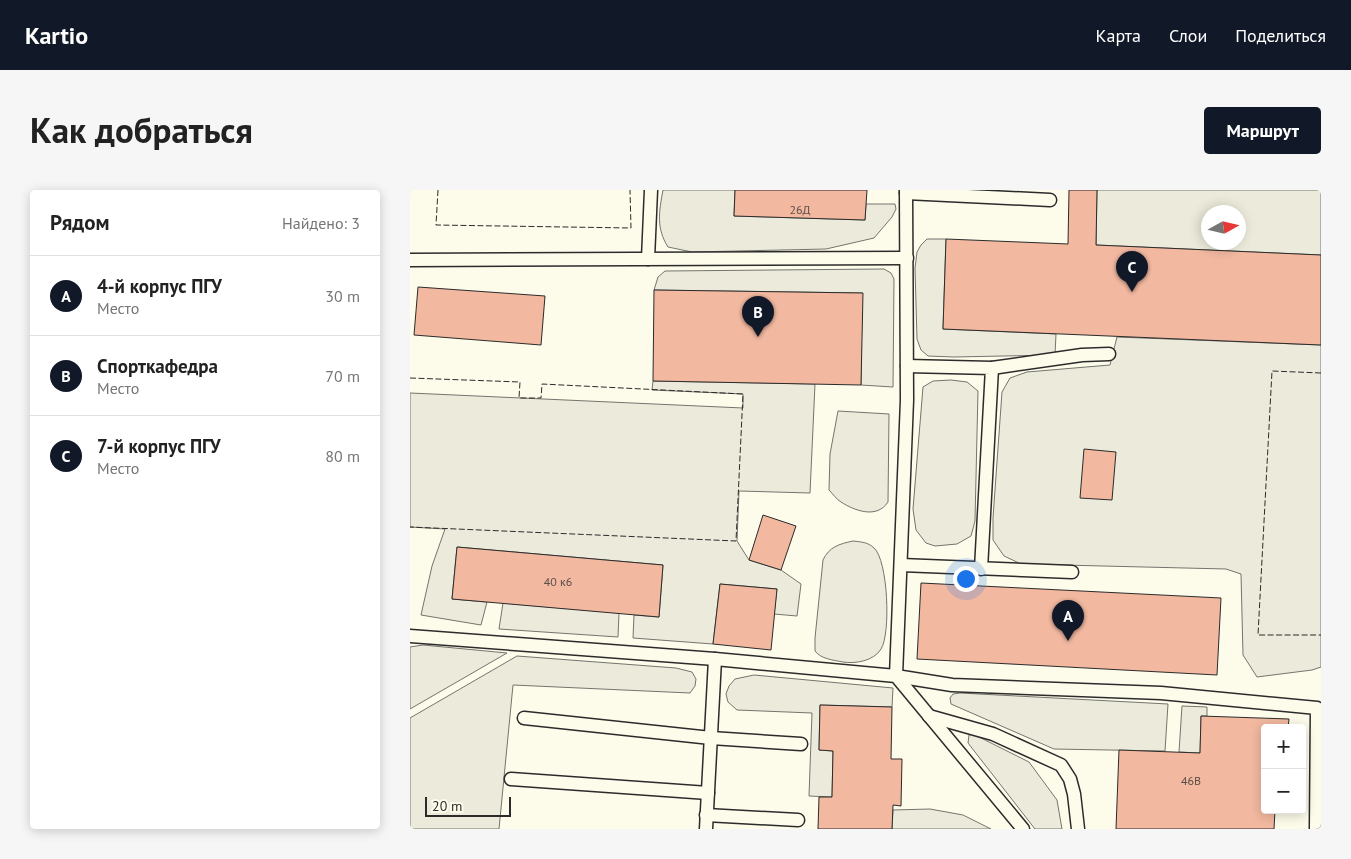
<!DOCTYPE html>
<html lang="ru">
<head>
<meta charset="utf-8">
<style>
	:root { --surface:#fff; --page:#f6f6f6; --text:#222; --muted:#767676; --line:#e0e0e0; --accent:#111827 }
	body { margin:0; font-family:"PT Sans",sans-serif; background:var(--page); color:var(--text) }
	.controls { position:absolute; right:15px; bottom:15px; display:grid; overflow:hidden; border-radius:5px; box-shadow:0 2px 12px #0003 }
	.controls button { width:45px; height:45px; display:grid; place-items:center; padding:0; border:0; border-bottom:1px solid var(--line); background:var(--surface); color:var(--text); font:25px sans-serif }
	.compass { position:absolute; left:791px; top:15px; width:45px; height:45px; border-radius:50%; background:var(--surface); box-shadow:0 2px 12px #0003; rotate:82deg }
	.scale { position:absolute; left:15px; bottom:12px; width:86px; box-sizing:border-box; padding-left:5px; border:2px solid #2b2b2b; border-top:0; font-size:14px; line-height:18px; white-space:nowrap; color:#2b2b2b; -webkit-text-stroke:4px #fdfbea; paint-order:stroke }
	.you { position:absolute; left:555px; top:388px; width:18px; height:18px; margin:-12px; border:4px solid #fff; border-radius:50%; background:#1a73e8; box-shadow:0 0 0 8px #1a73e833 }
	.badge { display:grid; place-items:center; width:32px; height:32px; border-radius:50%; background:var(--accent); color:#fff; font-size:16px; font-weight:700 }
	.pin { position:absolute; translate:-50% -41px; filter:drop-shadow(0 1px 2px #0008) }
	.pin::after { content:''; position:absolute; top:26px; width:18px; height:15px; background:inherit; clip-path:polygon(0 0,100% 0,50% 100%) }
	.list { margin:0; padding:0; list-style:none }
	h2 { display:flex; justify-content:space-between; align-items:center; height:65px; margin:0; padding:0 20px; font-size:21px }
	h2 small { font-size:16px; font-weight:400; color:var(--muted) }
	.list li { display:grid; grid-template-columns:32px 1fr auto; gap:15px; align-items:center; box-sizing:border-box; height:80px; padding:0 20px; border-top:1px solid var(--line) }
	.list b { display:block; font-size:19px; white-space:nowrap }
	.list p { margin:0; font-size:16px; white-space:nowrap; color:var(--muted) }
	.list em { font-size:16px; font-style:normal; color:var(--muted) }
	.map { position:relative; flex:none; width:911px; height:639px; overflow:hidden; border-radius:5px }
	header { display:flex; align-items:center; gap:30px; box-sizing:border-box; height:70px; padding:0 25px; background:var(--accent); color:#fff }
	header strong { font-size:24px }
	nav { display:flex; gap:28px; margin-inline-start:auto; font-size:18px }
	.intro { display:flex; align-items:center; justify-content:space-between; box-sizing:border-box; height:120px; padding:0 30px }
	h1 { margin:0; font-size:35px }
	.button { padding:12px 22px; border-radius:5px; background:var(--accent); color:#fff; font-size:18px; font-weight:700 }
	main { display:flex; gap:30px; padding:0 30px }
	aside { flex:1; background:var(--surface); border-radius:5px; box-shadow:0 2px 12px #0003 }
	.map>svg:first-child { display:block }
	.green { fill:#ecebdb; stroke:#74746e; fill-rule:evenodd }
	.building { fill:#f2b8a0; stroke:#2b2b2b }
	.lines { fill:none; stroke-linecap:round; stroke-linejoin:round }
	.service-casing { stroke:#2b2b2b; stroke-width:15 }
	.service { stroke:#fdfbea; stroke-width:12 }
	.fence { stroke:#2b2b2b; stroke-width:1; stroke-dasharray:6 2.5; stroke-linecap:butt }
	.labels { text-anchor:middle; stroke-width:4; stroke-linejoin:round; paint-order:stroke }
	.number-label { font-size:12px; fill:#5d4e48 }
</style>
</head>
<body>
<header>
<strong>Kartio</strong>
<nav><a>Карта</a><a>Слои</a><a>Поделиться</a></nav>
</header>
<div class="intro"><h1>Как добраться</h1><a class="button">Маршрут</a></div>
<main>
<aside>
<h2>Рядом<small>Найдено: 3</small></h2>
<ul class="list">
<li><span class="badge">A</span><div><b>4-й корпус ПГУ</b><p>Место</p></div><em>30 m</em></li>
<li><span class="badge">B</span><div><b>Спорткафедра</b><p>Место</p></div><em>70 m</em></li>
<li><span class="badge">C</span><div><b>7-й корпус ПГУ</b><p>Место</p></div><em>80 m</em></li>
</ul>
</aside>
<div class="map">
<svg width="911" height="639" viewBox="0 0 911 639">
	<rect width="100%" height="100%" fill="#fdfbea"/>
	<g class="green">
		<path d="M253,0H325L324,26L455,30L456,14H485L486,19L482,27L464,48L416,59L282,62L258,57C246,38 249,22 253,0Z"/>
		<path d="M687,0H911V65L686,55ZM798,22H828V52H798Z"/>
		<polygon points="517,49 536,49 533,139 646,144 645,165 544,167 518,166 511,160 507,149 505,78 507,62 511,55"/>
		<polygon points="474,79 481,83 484,89 483,197 451,195 452,103 244,100 248,87 255,81"/>
		<polygon points="707,147 911,155 911,477 902,480 847,487 833,465 831,384 816,379 611,374 594,366 583,350 583,328 592,202 600,188 617,182 700,175"/>
		<polygon points="541,190 557,192 568,201 565,331 561,346 547,354 525,356 516,353 506,340 503,319 513,197 523,191"/>
		<polygon points="243,191 405,194 400,303 329,301 327,351 339,370 371,380 391,394 387,426 364,424 367,399 310,394 303,454 223,448 224,425 249,427 253,375 47,357 42,409 77,412 71,435 11,425 22,376 35,339 0,337 0,203 333,218 333,204 242,200"/>
		<path d="M428,221L479,224L478,312C467,329 445,321 431,312C426,309 423,304 419,300L420,264Z"/>
		<path d="M443,351C451,352 458,352 464,358C478,370 481,444 471,459C464,471 445,474 433,472C423,470 411,469 405,461V448L413,370C419,357 429,354 443,351Z"/>
		<polygon points="93,413 209,423 208,447 89,439"/>
		<polygon points="13,455 97,463 0,519 0,457"/>
		<polygon points="107,466 266,478 282,482 286,489 285,496 280,503 103,495 89,639 0,639 0,528"/>
		<polygon points="344,485 483,498 482,517 410,515 409,560 423,561 422,607 399,606 402,523 327,520 318,512 316,504 319,496 325,489"/>
		<polygon points="550,503 758,514 755,561 644,559 541,514 540,508 543,504"/>
		<polygon points="772,516 797,517 797,526 791,526 790,563 769,562"/>
		<polygon points="563,544 619,572 647,610 652,639 625,639 558,553 559,545"/>
		<polygon points="520,619 553,625 581,639 482,639 483,620"/>
	</g>
	<g class="building">
		<polygon points="325,0 457,0 455,30 324,26"/>
		<polygon points="659,0 687,0 686,55 911,65 911,155 533,139 536,49 658,54"/>
		<polygon points="8,97 135,106 131,155 4,145"/>
		<polygon points="244,100 453,103 451,195 243,191"/>
		<polygon points="674,259 706,262 702,310 670,308"/>
		<polygon points="353,325 386,336 371,380 339,370"/>
		<polygon points="47,357 253,375 249,427 42,409"/>
		<polygon points="511,393 811,408 807,485 507,469"/>
		<polygon points="310,394 367,399 361,460 303,454"/>
		<polygon points="410,515 482,517 481,569 492,569 491,616 483,615 482,639 408,639 409,607 422,607 423,561 409,560"/>
		<polygon points="791,526 879,529 878,538 855,538 855,620 865,620 864,639 706,639 709,560 790,563"/>
	</g>
	<g class="lines">
		<g class="service-casing">
			<g id="service">
				<polyline points="496,0 497,210 486,486 542,495 751,503 907,518 906,639"/>
				<polyline points="496,3 640,10"/>
				<polyline points="238,69 241,0"/>
				<polyline points="0,70 497,68"/>
				<polyline points="497,176 582,178 571,379"/>
				<polyline points="582,178 672,165 699,164"/>
				<polyline points="491,375 662,382"/>
				<polyline points="0,446 305,469 486,486 613,639"/>
				<polyline points="519,526 583,544 651,575 660,589 664,604 668,639"/>
				<polyline points="114,528 301,548 391,554"/>
				<polyline points="101,589 298,603"/>
				<polyline points="296,625 388,630"/>
				<polyline points="296,639 305,469"/>
			</g>
		</g>
		<use href="#service" class="service"/>
		<g class="fence">
			<polyline points="28,0 26,35 221,38 220,0"/>
			<polyline points="911,183 862,181 848,445 911,445"/>
			<polyline points="0,188 110,192 109,208 131,208 132,194 333,204 326,351 0,337"/>
		</g>
	</g>
	<g class="labels">
		<g class="number-label">
			<text x="390" y="24">26Д</text>
			<text x="148" y="396">40 к6</text>
			<text x="781" y="595">46В</text>
		</g>
	</g>
</svg>
<div class="controls">
<button>+</button>
<button>−</button>
</div>
<svg class="compass" viewBox="-18 -18 36 36"><path d="M0-13l5 13h-10z" fill="#e53935"/><path d="M0 13l5-13h-10z" fill="#767676"/></svg>
<div class="scale">20 m</div>
<div class="you"></div>
<div class="pin badge" style="left:658px;top:451px">A</div>
<div class="pin badge" style="left:348px;top:147px">B</div>
<div class="pin badge" style="left:722px;top:102px">C</div>
</div>
</main>
</body>
</html>
